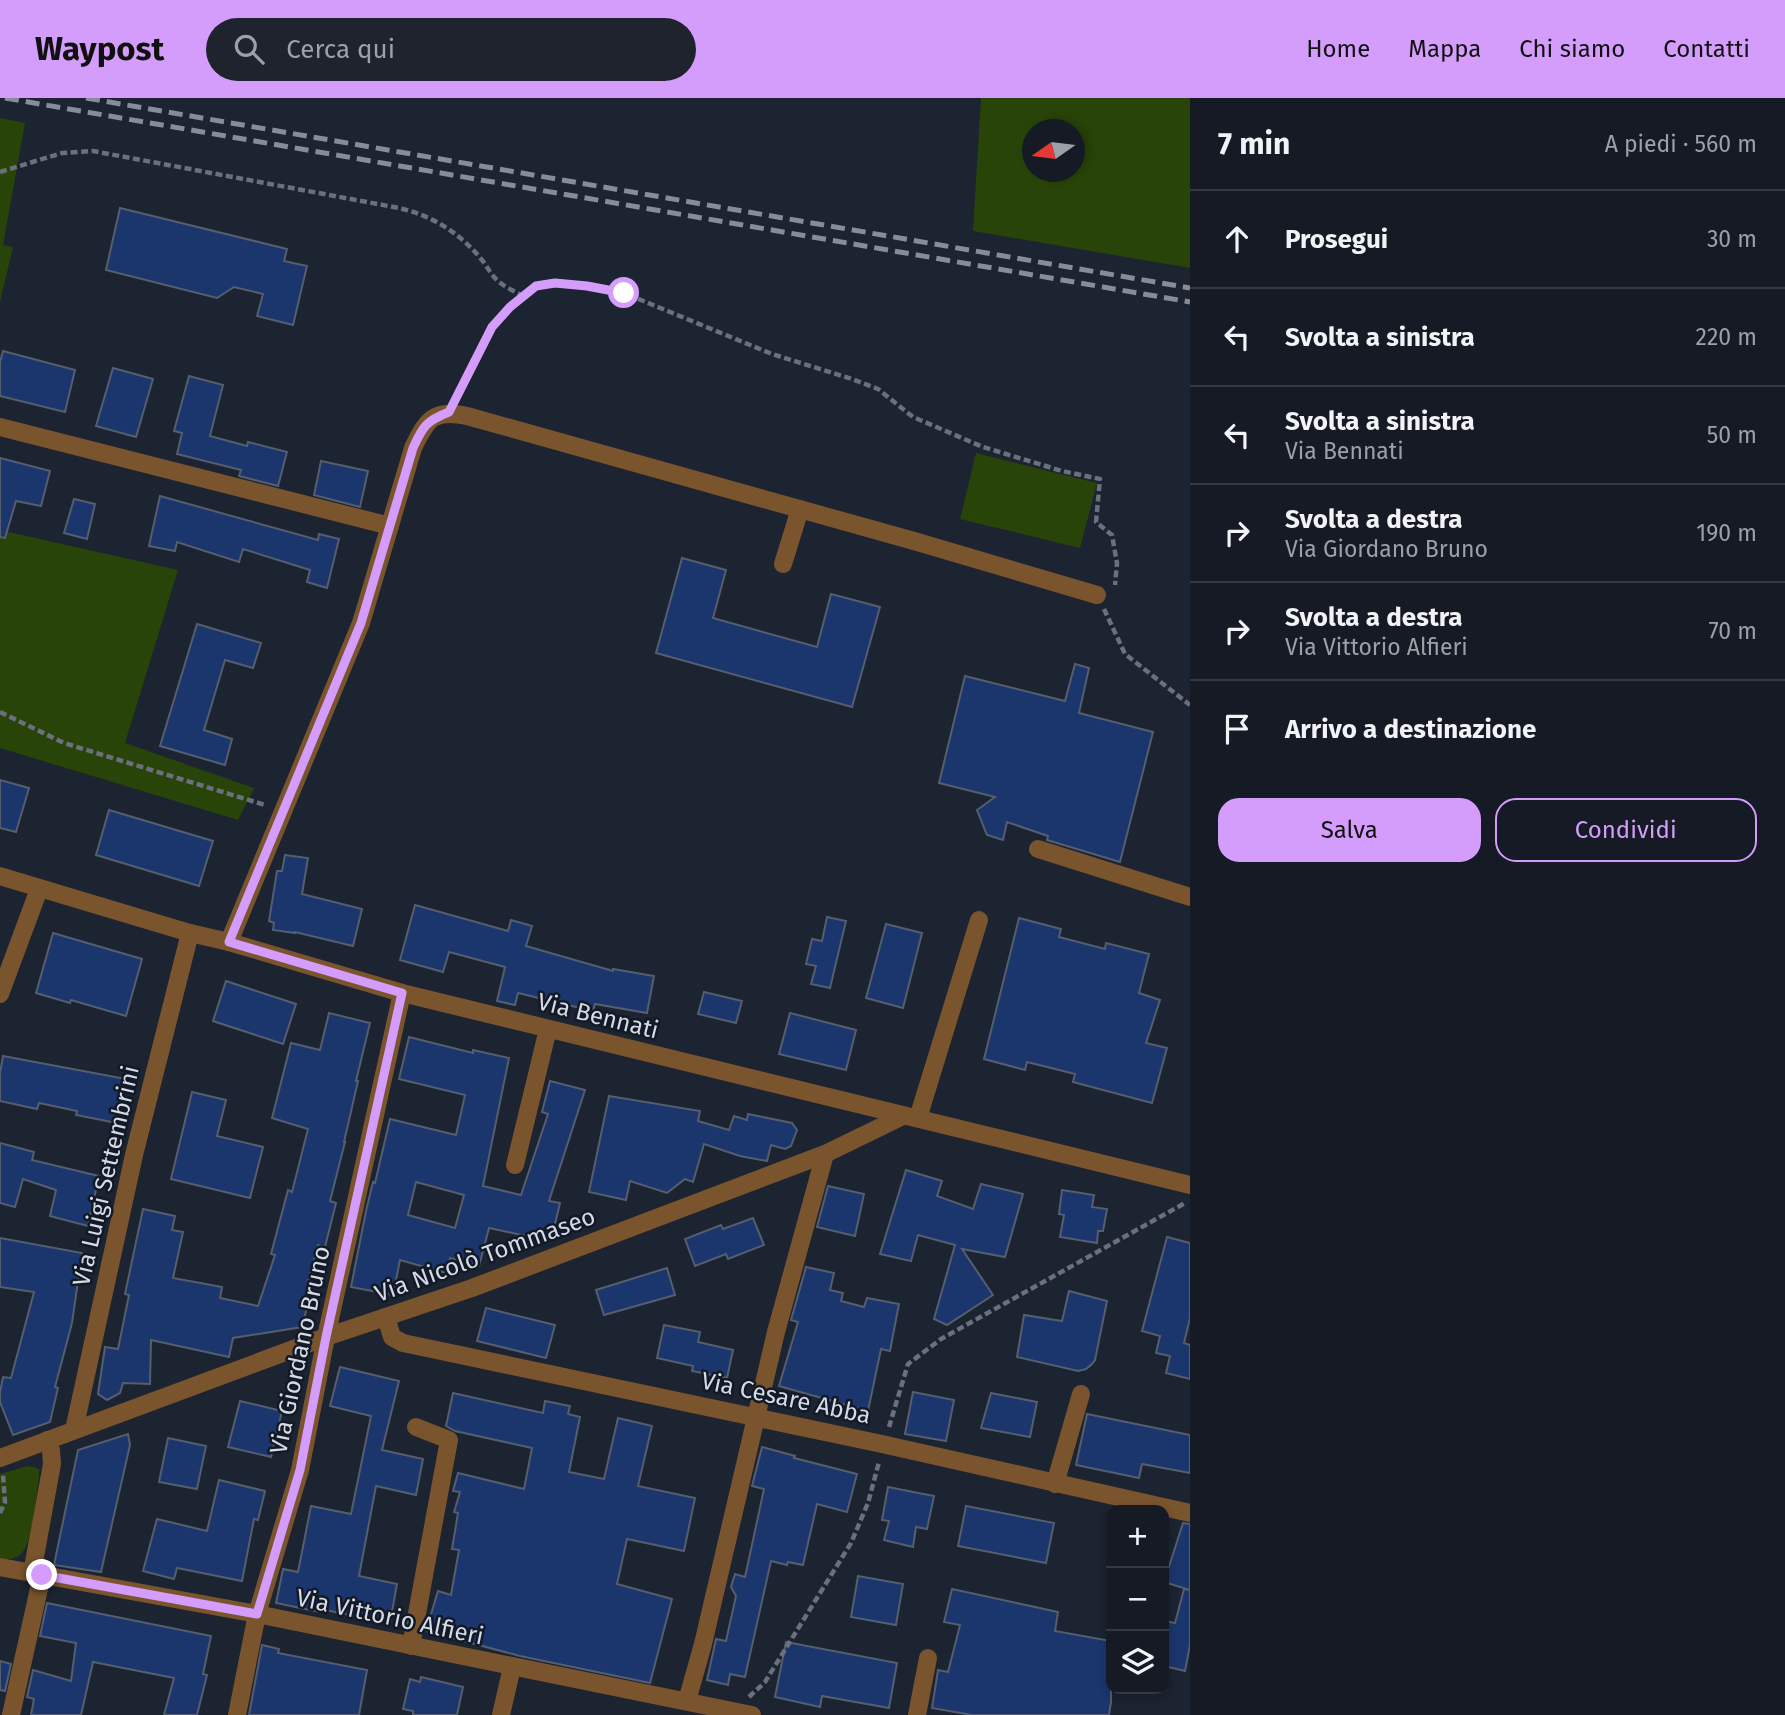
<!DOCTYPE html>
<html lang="it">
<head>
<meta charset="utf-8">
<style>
	:root { --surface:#151a25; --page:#1e232d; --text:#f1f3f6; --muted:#9da1a7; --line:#343842; --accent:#d49cfb }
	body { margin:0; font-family:"Fira Sans",sans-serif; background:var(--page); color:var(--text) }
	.controls { position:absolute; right:21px; bottom:21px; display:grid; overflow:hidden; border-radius:14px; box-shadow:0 4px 10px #0003 }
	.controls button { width:63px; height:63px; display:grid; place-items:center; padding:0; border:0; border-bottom:2px solid var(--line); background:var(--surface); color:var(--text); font:35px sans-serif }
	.compass { position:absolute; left:1022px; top:21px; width:63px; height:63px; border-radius:50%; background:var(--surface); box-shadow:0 4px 10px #0003; rotate:256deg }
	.stop { position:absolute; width:21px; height:21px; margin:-16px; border:5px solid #d49cfb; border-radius:50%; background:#fff }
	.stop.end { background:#d49cfb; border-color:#fff; box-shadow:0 2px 7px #0008 }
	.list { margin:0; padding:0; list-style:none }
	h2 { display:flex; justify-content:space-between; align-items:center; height:91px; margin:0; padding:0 28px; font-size:30px }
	h2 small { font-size:23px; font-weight:400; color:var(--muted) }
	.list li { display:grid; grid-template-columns:46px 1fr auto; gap:21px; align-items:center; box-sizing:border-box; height:98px; padding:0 28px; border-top:2px solid var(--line) }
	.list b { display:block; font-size:26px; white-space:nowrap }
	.list p { margin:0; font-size:23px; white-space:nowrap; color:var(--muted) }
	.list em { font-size:23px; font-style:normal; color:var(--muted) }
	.actions { display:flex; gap:14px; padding:21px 28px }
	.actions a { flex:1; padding:16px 0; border:2px solid var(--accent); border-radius:21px; text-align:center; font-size:24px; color:var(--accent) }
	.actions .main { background:var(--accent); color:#111 }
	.icon { flex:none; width:38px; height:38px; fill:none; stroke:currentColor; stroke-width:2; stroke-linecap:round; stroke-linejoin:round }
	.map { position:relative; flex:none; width:1190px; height:1617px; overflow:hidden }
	header { display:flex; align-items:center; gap:42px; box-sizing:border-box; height:98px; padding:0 35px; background:var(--accent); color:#111 }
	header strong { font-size:33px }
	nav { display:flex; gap:38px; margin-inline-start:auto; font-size:24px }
	.search { width:490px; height:63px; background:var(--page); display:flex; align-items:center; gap:18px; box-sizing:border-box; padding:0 24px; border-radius:38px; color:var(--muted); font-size:26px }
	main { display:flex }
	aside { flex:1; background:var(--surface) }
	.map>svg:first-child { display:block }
	.green { fill:#294408; fill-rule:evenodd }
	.building { fill:#1b356d; stroke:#555e6e; stroke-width:2; fill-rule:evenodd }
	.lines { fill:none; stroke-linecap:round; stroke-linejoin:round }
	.path { stroke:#6a707d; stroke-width:4.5; stroke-dasharray:7 3.5; stroke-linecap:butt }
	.minor { stroke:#79542d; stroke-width:18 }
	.rail { stroke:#868c98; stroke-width:5; stroke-dasharray:14 7; stroke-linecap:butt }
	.route { stroke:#d49cfb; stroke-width:9 }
	.labels { text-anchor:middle; stroke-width:5; stroke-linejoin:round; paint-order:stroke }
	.street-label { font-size:24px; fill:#d5dae4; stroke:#131a27 }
</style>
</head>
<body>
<header>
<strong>Waypost</strong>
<div class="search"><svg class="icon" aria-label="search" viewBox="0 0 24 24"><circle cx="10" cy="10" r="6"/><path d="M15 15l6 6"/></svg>Cerca qui</div>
<nav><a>Home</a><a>Mappa</a><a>Chi siamo</a><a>Contatti</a></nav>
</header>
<main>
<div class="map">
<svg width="1190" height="1617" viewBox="0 0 1190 1617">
	<rect width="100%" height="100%" fill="#1c2331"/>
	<g class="green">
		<path d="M981,0H1190V170L973,133ZM1032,32H1074V74H1032Z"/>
		<polygon points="0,20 25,25 3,147 13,149 0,204"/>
		<polygon points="976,355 1097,385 1080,450 960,421"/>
		<polygon points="0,432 178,472 125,645 254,690 238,722 0,650"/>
		<path d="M28,1368L35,1369L39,1372V1379C36,1397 33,1444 21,1456C15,1462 8,1461 0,1461V1376Z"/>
	</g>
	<g class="building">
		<polygon points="120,110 287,151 284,163 307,168 293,227 257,218 263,196 234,189 217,200 106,172"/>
		<polygon points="3,253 75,272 65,314 0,298 0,264"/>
		<polygon points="113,270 153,281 136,339 96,328"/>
		<polygon points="189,278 223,287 210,338 247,348 248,344 287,354 278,388 239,378 241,372 177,356 182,335 174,333"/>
		<polygon points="0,360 50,373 41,408 16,403 5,440 0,439"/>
		<polygon points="321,363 368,373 360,409 314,397"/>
		<polygon points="160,398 318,442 319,436 339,441 327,490 307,484 310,472 243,451 239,464 177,444 175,453 149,448"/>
		<polygon points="74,401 95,406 87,441 64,435"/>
		<polygon points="682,460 726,472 713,520 817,549 831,496 880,509 852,609 656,555"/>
		<polygon points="197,526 261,545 253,570 225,562 204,632 232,641 225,667 160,648"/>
		<polygon points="1075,566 1089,570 1079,615 1153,634 1120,764 1047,742 1048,738 1007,724 1003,742 987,737 977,712 995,699 939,685 965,578 1065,603"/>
		<polygon points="0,682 29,690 16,734 0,730"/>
		<polygon points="109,712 213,743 199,788 96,757"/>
		<polygon points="285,757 308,760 302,796 362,811 353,848 295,834 295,835 273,832 274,825 269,823 277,773 282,773"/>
		<polygon points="415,807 508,833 511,822 532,828 526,848 613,873 613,871 654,878 647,915 595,906 593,913 518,895 515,907 497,903 505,869 449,854 443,874 400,862"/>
		<polygon points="827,819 846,823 830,890 811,886 816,868 806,866 812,841 822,843"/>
		<polygon points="1019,820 1061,831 1059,839 1105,851 1106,845 1149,856 1139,895 1160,902 1146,945 1167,950 1152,1005 1073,984 1075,976 1027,964 1025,972 984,961"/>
		<polygon points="886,826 922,835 903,910 866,900"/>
		<polygon points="53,835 142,861 126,918 71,902 70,905 36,895"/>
		<polygon points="226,883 296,906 283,946 213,923"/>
		<polygon points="704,894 742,903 736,925 698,916"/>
		<polygon points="329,915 370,925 356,983 358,983 344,1044 345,1044 330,1103 336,1105 325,1149 318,1147 308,1184 313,1185 302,1229 233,1240 229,1259 151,1242 150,1286 123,1285 120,1295 107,1302 98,1296 105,1249 118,1251 129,1197 125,1196 143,1111 175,1118 172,1132 183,1134 173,1180 222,1189 220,1200 258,1208 275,1157 271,1156 288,1092 292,1094 308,1031 272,1020 291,945 320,952"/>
		<polygon points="790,915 856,932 846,972 779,956"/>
		<path d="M409,939L473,955V952L509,960L483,1088L521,1097L548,1016L542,1014L550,983L585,992L549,1103L560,1105L552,1139L532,1135L531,1139L489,1130L479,1168L450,1160L446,1175L400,1162L393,1197L351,1189L366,1113L373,1084L375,1085L390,1021L456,1037L465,997L399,981ZM416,1084L464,1097L455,1130L408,1117Z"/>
		<polygon points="3,958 126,981 117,1025 76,1017 77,1013 39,1005 37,1011 0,1003 0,975"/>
		<polygon points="192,994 226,1002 217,1038 263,1049 250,1100 171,1081"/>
		<polygon points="609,998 700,1013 698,1023 729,1032 734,1018 747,1022 748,1016 792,1025 797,1032 791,1048 785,1051 771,1047 767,1063 740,1058 704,1046 693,1084 685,1081 667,1095 630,1083 626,1102 589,1094"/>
		<polygon points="0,1045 34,1054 32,1062 99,1078 88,1128 50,1118 56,1092 23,1081 15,1109 0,1105"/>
		<polygon points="906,1072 942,1083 937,1098 973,1111 981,1086 1023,1096 1005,1159 962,1151 993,1197 947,1227 934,1221 955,1147 918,1137 911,1163 880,1156"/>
		<polygon points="828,1088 864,1096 855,1138 817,1129"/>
		<polygon points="1062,1092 1094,1097 1092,1109 1107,1111 1103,1133 1098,1133 1097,1145 1060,1139 1064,1117 1059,1116"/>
		<polygon points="753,1120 764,1147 728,1161 726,1156 695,1168 685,1141 721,1127 723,1131"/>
		<polygon points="1167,1139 1190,1145 1190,1220 1184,1245 1190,1247 1190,1281 1166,1275 1170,1258 1156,1255 1160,1238 1142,1233"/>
		<polygon points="0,1140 82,1155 72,1225 55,1289 58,1290 50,1324 13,1337 0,1304 0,1294 3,1279 11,1280 34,1194 0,1189"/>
		<polygon points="806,1169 834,1175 830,1192 843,1195 841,1203 864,1209 867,1200 899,1206 890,1253 881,1251 868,1313 779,1288 798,1224 791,1222"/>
		<polygon points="667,1170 675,1197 604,1217 596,1192"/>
		<polygon points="1069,1193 1107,1203 1095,1262 1092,1266 1086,1271 1078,1273 1017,1259 1024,1217 1062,1223"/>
		<polygon points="486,1210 555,1227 546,1260 477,1243"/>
		<polygon points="664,1227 700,1234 698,1244 733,1252 727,1280 692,1273 693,1268 657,1260"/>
		<polygon points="340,1269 399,1283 382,1352 423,1361 416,1397 376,1388 359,1478 397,1486 390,1525 320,1511 320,1514 276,1505 283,1471 298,1474 311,1408 351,1416 371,1318 330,1308"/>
		<polygon points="913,1294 954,1302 946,1343 905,1336"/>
		<polygon points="453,1295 543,1315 545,1303 570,1308 568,1316 580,1319 569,1374 604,1381 618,1320 652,1328 638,1388 695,1400 684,1453 627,1441 617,1486 672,1501 650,1585 520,1558 426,1533 438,1493 451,1497 459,1452 452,1451 458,1415 454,1414 460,1394 453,1393 458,1375 524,1391 532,1350 455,1333 446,1328"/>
		<polygon points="991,1295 1037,1304 1030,1339 981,1330"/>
		<polygon points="240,1303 282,1313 271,1359 228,1349"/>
		<polygon points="1087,1316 1190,1337 1190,1375 1142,1366 1139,1380 1076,1367"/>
		<polygon points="128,1336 130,1347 101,1474 54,1467 78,1352"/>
		<polygon points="168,1340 206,1348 197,1391 159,1384"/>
		<polygon points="762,1349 795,1358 794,1360 857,1376 847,1414 817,1406 803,1467 788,1464 787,1467 771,1463 745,1579 730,1576 728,1587 707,1582 716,1541 726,1543 736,1498 731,1489 735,1476 745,1479 764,1391 752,1388"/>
		<polygon points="219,1382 265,1393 258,1422 254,1421 242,1483 177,1470 174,1481 143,1473 157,1421 207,1433"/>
		<polygon points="888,1389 934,1398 927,1431 916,1429 913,1449 884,1442 889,1423 882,1422"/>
		<polygon points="966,1408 1054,1425 1046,1465 958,1448"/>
		<polygon points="1183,1425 1190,1426 1190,1492 1164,1484"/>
		<polygon points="858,1478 903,1486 896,1527 851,1519"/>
		<polygon points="952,1491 1058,1514 1055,1533 1111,1543 1111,1604 1109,1617 972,1617 932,1610 938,1572 948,1574 960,1527 944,1524"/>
		<polygon points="1184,1491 1190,1492 1190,1547 1185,1573 1164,1568 1164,1523 1175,1525"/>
		<polygon points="47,1505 211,1538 203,1576 207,1577 197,1617 164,1617 174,1580 93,1564 81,1617 31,1617 34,1601 27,1599 33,1572 71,1583 76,1545 40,1538"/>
		<polygon points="786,1544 897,1565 889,1610 822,1598 820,1609 775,1599"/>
		<polygon points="262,1547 279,1551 278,1555 367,1572 359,1617 249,1617"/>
		<polygon points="0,1563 11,1566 5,1593 0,1592"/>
		<polygon points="421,1579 463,1589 457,1617 413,1617 413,1613 403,1611 410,1581 420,1584"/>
	</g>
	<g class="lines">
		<g class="path">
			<path d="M0,74L62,55L93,53L399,110C433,118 460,135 482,162C487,168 490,175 495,180C502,188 514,193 523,198"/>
			<polyline points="456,297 492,229 511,209 536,188 555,185 587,188 624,195 772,256 852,281 878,291 913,319 983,349 1062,373 1100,381 1096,424 1112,437 1117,465 1115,487"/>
			<polyline points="1104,511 1125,556 1190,607"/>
			<polyline points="0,614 64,645 265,707"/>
			<polyline points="889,1329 908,1266 941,1241 1185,1105"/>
			<polyline points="0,1415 5,1404 3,1377"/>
			<polyline points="749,1599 765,1584 851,1445 868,1405 879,1364"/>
		</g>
		<g class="minor">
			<polyline points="0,329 390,428"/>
			<polyline points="783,466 800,411"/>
			<polyline points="1038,751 1190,799"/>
			<polyline points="0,778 190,835 229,844 402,895 1190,1087"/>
			<path d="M229,844L361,525L413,350C427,321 433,311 467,318L914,443L1097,497"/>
			<polyline points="0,896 39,791"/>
			<polyline points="918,1020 979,822"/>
			<polyline points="515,1067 548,931"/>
			<polyline points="386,1219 392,1239 403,1245 882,1346 1190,1415"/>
			<polyline points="74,1332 134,1057 190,835"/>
			<polyline points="0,1360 326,1239 472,1190 825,1056 903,1018"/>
			<polyline points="1055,1386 1081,1296"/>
			<polyline points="0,1469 257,1516 752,1617"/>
			<polyline points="32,1475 52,1366 51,1352 47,1342"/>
			<polyline points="411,1548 449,1342 416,1329"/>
			<polyline points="687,1603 703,1546 776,1234 825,1056"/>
			<polyline points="11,1617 42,1477"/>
			<polyline points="237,1617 257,1516 300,1372 326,1239 402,895"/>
			<polyline points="501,1617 512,1569"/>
			<polyline points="917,1617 928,1560"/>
		</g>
		<g class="rail">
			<polyline points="5,0 1190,204"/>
			<polyline points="86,0 1190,190"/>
		</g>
	</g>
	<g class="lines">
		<path class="route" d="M42,1477L257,1516L300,1372L326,1239L402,895L229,844L361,525L413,350C423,328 426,323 449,314L492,229L510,209L536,188L555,185L587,188L624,195"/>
	</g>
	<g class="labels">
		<g class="street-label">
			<text transform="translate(598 918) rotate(14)" y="8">Via Bennati</text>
			<text transform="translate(106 1078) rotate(-77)" y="8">Via Luigi Settembrini</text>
			<text transform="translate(485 1157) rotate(-20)" y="8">Via Nicolò Tommaseo</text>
			<text transform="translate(300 1252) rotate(-78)" y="8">Via Giordano Bruno</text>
			<text transform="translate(786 1300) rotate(12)" y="8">Via Cesare Abba</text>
			<text transform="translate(390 1519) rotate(12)" y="8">Via Vittorio Alfieri</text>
		</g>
	</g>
</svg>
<div class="controls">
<button>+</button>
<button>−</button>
<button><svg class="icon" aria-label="layers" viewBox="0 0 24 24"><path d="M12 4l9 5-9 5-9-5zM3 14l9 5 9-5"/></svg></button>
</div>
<svg class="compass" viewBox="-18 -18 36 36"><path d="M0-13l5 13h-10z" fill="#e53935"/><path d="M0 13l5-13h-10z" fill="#9da1a7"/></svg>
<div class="stop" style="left:624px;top:195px"></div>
<div class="stop end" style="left:42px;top:1477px"></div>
</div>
<aside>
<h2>7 min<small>A piedi · 560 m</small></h2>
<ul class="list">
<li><svg class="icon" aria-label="ahead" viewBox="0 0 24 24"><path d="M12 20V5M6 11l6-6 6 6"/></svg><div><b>Prosegui</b></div><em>30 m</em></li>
<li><svg class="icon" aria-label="left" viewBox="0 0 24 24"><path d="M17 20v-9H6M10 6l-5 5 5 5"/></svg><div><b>Svolta a sinistra</b></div><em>220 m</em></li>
<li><svg class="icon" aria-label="left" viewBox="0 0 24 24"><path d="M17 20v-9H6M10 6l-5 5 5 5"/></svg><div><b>Svolta a sinistra</b><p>Via Bennati</p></div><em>50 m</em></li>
<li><svg class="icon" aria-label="right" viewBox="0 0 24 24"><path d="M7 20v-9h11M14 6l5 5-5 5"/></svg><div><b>Svolta a destra</b><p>Via Giordano Bruno</p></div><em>190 m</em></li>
<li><svg class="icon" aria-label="right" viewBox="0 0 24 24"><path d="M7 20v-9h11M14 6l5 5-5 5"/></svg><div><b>Svolta a destra</b><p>Via Vittorio Alfieri</p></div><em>70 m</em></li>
<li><svg class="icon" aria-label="arrive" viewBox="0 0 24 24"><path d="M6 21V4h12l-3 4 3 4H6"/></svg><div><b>Arrivo a destinazione</b></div></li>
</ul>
<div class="actions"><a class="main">Salva</a><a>Condividi</a></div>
</aside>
</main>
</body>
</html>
